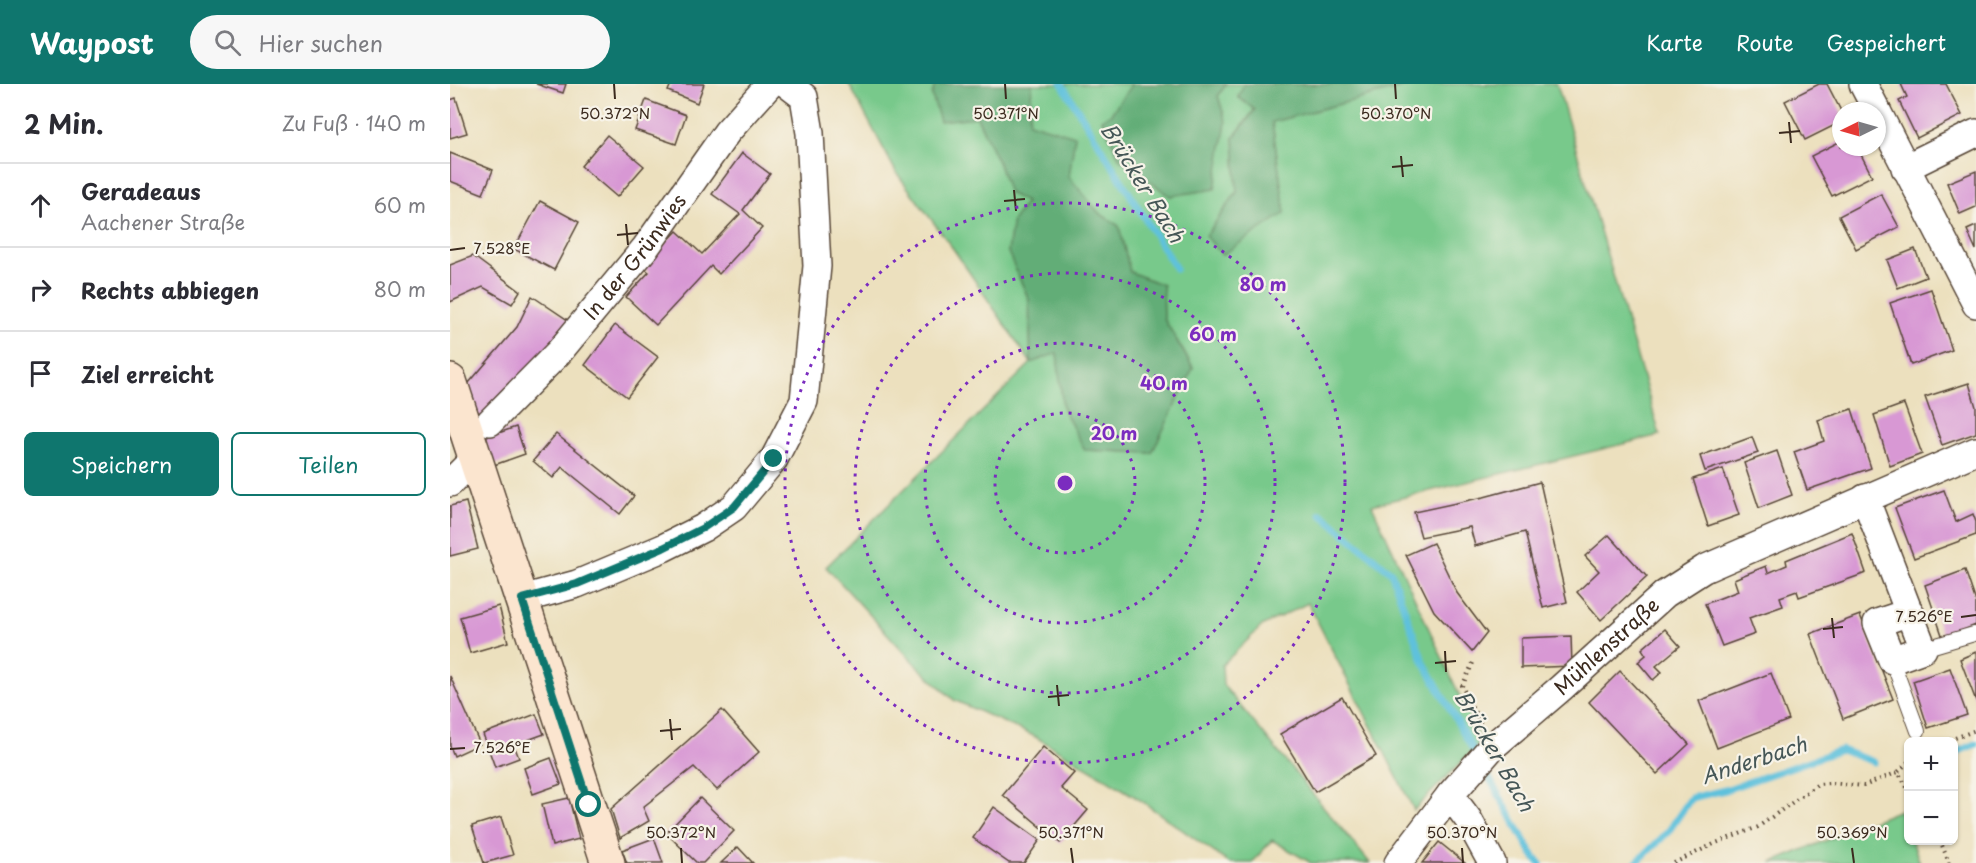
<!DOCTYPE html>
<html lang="de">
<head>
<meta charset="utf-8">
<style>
	:root { --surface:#fff; --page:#f7f7f7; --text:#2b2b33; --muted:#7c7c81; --line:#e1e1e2; --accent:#0f766e }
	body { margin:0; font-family:"Playpen Sans",sans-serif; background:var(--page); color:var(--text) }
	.controls { position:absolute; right:18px; bottom:18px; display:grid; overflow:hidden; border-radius:9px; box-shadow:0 2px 4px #0004 }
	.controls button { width:54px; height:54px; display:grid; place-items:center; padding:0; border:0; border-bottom:2px solid var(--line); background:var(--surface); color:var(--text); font:30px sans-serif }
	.compass { position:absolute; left:1382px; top:18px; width:54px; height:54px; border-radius:50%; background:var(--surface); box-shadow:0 2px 4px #0004; rotate:265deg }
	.stop { position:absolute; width:18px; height:18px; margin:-14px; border:4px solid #0f766e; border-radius:50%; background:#fff }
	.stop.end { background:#0f766e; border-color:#fff; box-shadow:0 2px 6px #0008 }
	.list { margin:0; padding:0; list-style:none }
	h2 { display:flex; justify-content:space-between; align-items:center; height:78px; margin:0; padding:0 24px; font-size:26px }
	h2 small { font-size:20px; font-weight:400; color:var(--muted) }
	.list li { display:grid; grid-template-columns:39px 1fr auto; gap:18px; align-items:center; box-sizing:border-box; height:84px; padding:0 24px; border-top:2px solid var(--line) }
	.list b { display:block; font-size:22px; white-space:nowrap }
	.list p { margin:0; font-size:20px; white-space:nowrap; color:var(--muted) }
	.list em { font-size:20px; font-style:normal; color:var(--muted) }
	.actions { display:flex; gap:12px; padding:18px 24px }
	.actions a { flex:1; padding:14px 0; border:2px solid var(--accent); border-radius:9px; text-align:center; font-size:21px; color:var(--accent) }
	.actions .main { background:var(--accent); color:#fff }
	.icon { flex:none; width:33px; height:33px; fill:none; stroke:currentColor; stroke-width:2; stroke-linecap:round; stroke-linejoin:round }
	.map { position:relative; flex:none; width:1526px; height:779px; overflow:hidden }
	header { display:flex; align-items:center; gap:36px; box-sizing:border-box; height:84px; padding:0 30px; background:var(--accent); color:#fff }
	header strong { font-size:28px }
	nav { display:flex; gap:33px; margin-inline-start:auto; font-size:21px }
	.search { width:420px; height:54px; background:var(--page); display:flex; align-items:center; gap:15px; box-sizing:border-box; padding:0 21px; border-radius:33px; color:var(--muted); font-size:22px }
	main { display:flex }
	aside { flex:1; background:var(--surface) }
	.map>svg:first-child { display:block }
	.green { fill:#78c98b; stroke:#5a7a54; stroke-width:1.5 }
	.forest { fill:#62ad77; stroke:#4e6c4a; stroke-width:1.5 }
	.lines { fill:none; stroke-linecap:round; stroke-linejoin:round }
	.stream { stroke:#5ec1dc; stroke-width:7 }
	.building { fill:#d898d4 }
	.service-casing { stroke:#564536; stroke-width:16 }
	.minor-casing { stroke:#564536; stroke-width:30 }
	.secondary-casing { stroke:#564536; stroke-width:36 }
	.path { stroke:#564536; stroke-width:4; stroke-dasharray:1.5 4.5; stroke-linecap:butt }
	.service { stroke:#fff; stroke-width:14 }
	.minor { stroke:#fff; stroke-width:27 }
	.secondary { stroke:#fbe5cf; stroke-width:33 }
	.route { stroke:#0f766e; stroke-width:8 }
	.ticks { fill:none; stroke:#3b2a1e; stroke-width:2 }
	.ring { fill:none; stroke:#7b2cbf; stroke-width:3; stroke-dasharray:3 6 }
	.labels { text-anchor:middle; stroke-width:4.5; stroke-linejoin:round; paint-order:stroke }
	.street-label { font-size:20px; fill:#3b2a1e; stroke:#f7f3e8 }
	.water-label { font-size:21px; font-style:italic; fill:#465757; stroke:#f7f3e8 }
	.ticks-label { font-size:15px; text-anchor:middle; fill:#3b2a1e; stroke:#f7f3e8; stroke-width:4.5; stroke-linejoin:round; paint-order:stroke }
	.centre { fill:#7b2cbf; stroke:#f7f3e8; stroke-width:3 }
	.ring-label { font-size:18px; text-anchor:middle; font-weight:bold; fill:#7b2cbf; stroke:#f7f3e8; stroke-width:4.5; stroke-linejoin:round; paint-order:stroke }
</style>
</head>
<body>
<header>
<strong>Waypost</strong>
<div class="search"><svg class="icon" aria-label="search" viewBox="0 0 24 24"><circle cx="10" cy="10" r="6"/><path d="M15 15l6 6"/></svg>Hier suchen</div>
<nav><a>Karte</a><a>Route</a><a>Gespeichert</a></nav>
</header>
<main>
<aside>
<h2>2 Min.<small>Zu Fuß · 140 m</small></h2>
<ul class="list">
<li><svg class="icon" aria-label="ahead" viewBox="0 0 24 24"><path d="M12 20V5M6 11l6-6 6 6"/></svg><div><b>Geradeaus</b><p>Aachener Straße</p></div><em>60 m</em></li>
<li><svg class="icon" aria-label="right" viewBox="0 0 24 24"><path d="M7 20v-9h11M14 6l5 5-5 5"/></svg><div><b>Rechts abbiegen</b></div><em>80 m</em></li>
<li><svg class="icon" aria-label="arrive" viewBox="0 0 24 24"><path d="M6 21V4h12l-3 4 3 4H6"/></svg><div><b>Ziel erreicht</b></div></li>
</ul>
<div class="actions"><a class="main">Speichern</a><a>Teilen</a></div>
</aside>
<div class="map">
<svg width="1526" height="779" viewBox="0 0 1526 779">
	<rect width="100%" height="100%" fill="#f7f3e8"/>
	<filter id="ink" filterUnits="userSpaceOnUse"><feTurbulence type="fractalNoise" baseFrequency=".0167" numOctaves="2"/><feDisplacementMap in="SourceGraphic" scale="12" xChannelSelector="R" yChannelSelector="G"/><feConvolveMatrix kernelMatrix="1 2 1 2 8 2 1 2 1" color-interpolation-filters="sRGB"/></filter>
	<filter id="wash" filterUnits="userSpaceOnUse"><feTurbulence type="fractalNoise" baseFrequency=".008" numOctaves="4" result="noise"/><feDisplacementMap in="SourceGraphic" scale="24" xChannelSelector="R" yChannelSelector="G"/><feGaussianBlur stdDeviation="1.35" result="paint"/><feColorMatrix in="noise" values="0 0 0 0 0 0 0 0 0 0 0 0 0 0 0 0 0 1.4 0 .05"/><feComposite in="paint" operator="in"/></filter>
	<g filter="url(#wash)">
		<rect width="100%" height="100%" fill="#ece0be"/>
		<g class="green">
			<polygon points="399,0 485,0 482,12 527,33 549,80 559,109 576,118 563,136 558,168 579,216 581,278 607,268 613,325 635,366 701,369 743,283 714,235 713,201 680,188 668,142 649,129 619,93 579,39 582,0 682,0 661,30 652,36 670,75 720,112 770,66 776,38 768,12 776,0 794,0 788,13 805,25 784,53 787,108 756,152 835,129 822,38 965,0 1107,0 1210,351 922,421 1031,658 964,726 858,519 813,541 772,581 773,601 920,779 861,779 822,756 802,779 779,779 687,714 650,691 584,652 504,616 466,581 376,483 581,279 504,166 446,88"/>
			<polygon points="1450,726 1458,748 1458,756 1462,757 1470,779 1321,779"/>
		</g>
		<g class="forest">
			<polygon points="485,0 582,0 579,38 625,52 619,93 649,129 669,142 680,188 713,201 714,235 743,284 702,369 635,366 613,325 607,269 581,279 579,216 558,168 563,136 576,118 559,109 549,80 527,33 490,37 482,12"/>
			<polygon points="682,0 776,0 768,12 776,38 765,105 720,112 670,75 652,35 661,30"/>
			<polygon points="794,0 965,0 822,38 835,129 772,171 756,152 787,108 784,53 805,26 788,13"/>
		</g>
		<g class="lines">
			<g class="stream">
				<polyline points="612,0 726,185"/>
				<polyline points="871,430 941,488 973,577 1026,671"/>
				<polyline points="1504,669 1526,660"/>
				<polyline points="1033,683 1084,773 1090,779"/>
				<polyline points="1186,779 1218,748 1241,714 1275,706 1391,666 1424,678"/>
			</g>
		</g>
		<g id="blocks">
			<g class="building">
				<polygon points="86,0 116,0 113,9"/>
				<polygon points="221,0 254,0 247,19 218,7"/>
				<polygon points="1369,0 1377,0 1391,27 1391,38 1355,56 1335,17"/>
				<polygon points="1451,0 1496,0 1512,31 1467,54 1449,17 1457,13"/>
				<polygon points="6,14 17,49 0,54 0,16"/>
				<polygon points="196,16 236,31 226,60 185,46"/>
				<polygon points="157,51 194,82 167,113 131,82"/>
				<polygon points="1391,57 1391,63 1407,63 1422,92 1382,112 1361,72"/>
				<polygon points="0,69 43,86 33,110 0,97"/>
				<polygon points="292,69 320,90 293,126 312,144 269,190 261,182 206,241 176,213 199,188 193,183 227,147 252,170 290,130 262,110"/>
				<polygon points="1526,87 1526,123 1510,130 1497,99"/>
				<polygon points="1431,110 1449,143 1406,165 1389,132"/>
				<polygon points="90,117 129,138 104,186 64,165"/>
				<polygon points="1526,142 1526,166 1517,146"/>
				<polygon points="1465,165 1476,193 1448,204 1437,176"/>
				<polygon points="23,172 70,207 62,220 33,203 0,218 0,181"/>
				<polygon points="1481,205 1502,266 1461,281 1440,219"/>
				<polygon points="82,212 122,239 29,338 18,300 67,243"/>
				<polygon points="165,241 208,273 177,313 135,281"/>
				<polygon points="1519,299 1526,323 1526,349 1492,361 1475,313"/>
				<polygon points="1454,320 1472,370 1440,382 1424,331"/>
				<polygon points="1402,325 1421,384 1357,406 1344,368 1374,357 1368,336"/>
				<polygon points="66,343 75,370 44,381 34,354"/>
				<polygon points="106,350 184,412 170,430 112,383 103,394 83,377"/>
				<polygon points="1302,353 1308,369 1255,387 1250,372"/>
				<polygon points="1327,367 1342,411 1309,424 1294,379"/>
				<polygon points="1273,385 1289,431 1258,442 1243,395"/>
				<polygon points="1090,398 1117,518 1093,524 1075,448 1025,462 1020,443 971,453 964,428 1034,413"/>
				<polygon points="1494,406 1506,438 1523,430 1526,438 1526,451 1464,474 1445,424"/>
				<polygon points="16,418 28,465 0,472 0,422"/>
				<polygon points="1402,449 1416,489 1349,513 1347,507 1330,513 1333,522 1299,534 1305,550 1272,562 1255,520 1288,507 1284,495 1316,482 1318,489 1337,481 1336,476"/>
				<polygon points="1159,451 1197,493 1151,536 1127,508 1149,487 1135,472"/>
				<polygon points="983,459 1007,509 1037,549 1022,568 984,527 956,471"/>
				<polygon points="1515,486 1526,518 1526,541 1493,554 1475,501"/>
				<polygon points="49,522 58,558 20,569 10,533"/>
				<polygon points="1410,531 1443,615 1393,635 1360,550"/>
				<polygon points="1215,545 1230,562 1206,582 1212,588 1203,596 1188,578 1196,571 1192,565"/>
				<polygon points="1121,552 1122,582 1071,584 1071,554"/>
				<polygon points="1526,568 1526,617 1510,575"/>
				<polygon points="1500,584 1517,631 1478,644 1463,597"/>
				<polygon points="1170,587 1239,660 1207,690 1139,618"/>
				<polygon points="1321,589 1339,636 1267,664 1249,617"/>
				<polygon points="0,592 30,660 4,672 0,662"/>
				<polygon points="892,613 926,672 865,708 830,650"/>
				<polygon points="272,626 309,668 267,706 244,683 193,723 199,737 170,754 161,725"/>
				<polygon points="86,630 94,650 64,661 69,674 45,683 33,650"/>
				<polygon points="593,663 624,689 611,704 638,726 610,759 553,711"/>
				<polygon points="101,674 111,700 83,710 74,684"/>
				<polygon points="119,714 129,755 102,762 92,720"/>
				<polygon points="250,714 284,747 253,779 247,779 216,749"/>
				<polygon points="544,723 590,756 574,779 559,779 523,754"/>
				<polygon points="51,733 63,771 34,779 22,742"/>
				<polygon points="204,754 213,779 177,779 172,766"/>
				<polygon points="989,758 1015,779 972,779"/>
				<polygon points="288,763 303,779 271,779"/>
			</g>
		</g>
	</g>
	<g filter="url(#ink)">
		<use href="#blocks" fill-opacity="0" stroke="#564536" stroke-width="1.5"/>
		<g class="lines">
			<g class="service-casing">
				<g id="service">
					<polyline points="1473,565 1524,550"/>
					<polyline points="1442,576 1468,647"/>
				</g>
			</g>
			<g class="minor-casing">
				<g id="minor">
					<polyline points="1413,0 1427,27"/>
					<polyline points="1427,27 1526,220"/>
					<polyline points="1455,84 1526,49"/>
					<path id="s1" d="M40,338L109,268L196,163L277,48L320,0"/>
					<polyline points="0,399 25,374"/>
					<polyline points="1415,414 1473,565 1442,576 1427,539 1460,528"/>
					<polyline points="72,515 127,500 213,464 253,444 284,423 324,375 354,317 367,182 360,49 354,13 337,0"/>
					<polyline points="1000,711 1018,735 1042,779"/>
					<path id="s2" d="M948,779L1000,711L1042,663L1111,604L1215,510L1254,485L1526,367"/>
				</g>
			</g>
			<g class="secondary-casing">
				<polyline id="secondary" points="0,297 158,779"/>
			</g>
			<g class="path">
				<polyline points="1023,579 1012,602 1031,641"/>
				<polyline points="1494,658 1526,646"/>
				<polyline points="1458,678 1448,688 1458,705"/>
				<polyline points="1490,756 1499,779"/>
				<polyline points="1224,779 1266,759 1308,743 1368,700 1381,699 1414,702 1448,688"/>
			</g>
			<use href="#service" class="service"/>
			<use href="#minor" class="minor"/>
			<use href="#secondary" class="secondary"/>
		</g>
	</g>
	<g class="lines" filter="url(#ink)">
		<polyline class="route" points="139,721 72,515 127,500 213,464 253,444 284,423 324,375"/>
	</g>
	<path class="ticks" d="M164,0L165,15M555,0L556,15M945,0L946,15M1339,38L1341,59M1329,49L1350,47M951,72L953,93M942,83L963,81M564,106L566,127M554,117L575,115M176,140L178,161M167,151L188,149M0,166L15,164M1511,533L1526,531M1382,534L1384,554M1373,545L1393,543M995,567L996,588M985,579L1006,577M607,601L609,622M598,613L619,611M220,635L222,656M210,647L231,645M0,665L15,664M231,764L232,779M621,764L623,779M1012,764L1013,779M1402,764L1404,779"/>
	<g class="ring">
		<circle cx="615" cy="399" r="70"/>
		<circle cx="615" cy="399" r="140"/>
		<circle cx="615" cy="399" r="210"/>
		<circle cx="615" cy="399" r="280"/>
	</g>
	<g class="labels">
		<g class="street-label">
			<text dy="7" stroke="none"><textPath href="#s1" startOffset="220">In der Grünwies</textPath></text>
			<text dy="7" stroke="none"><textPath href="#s2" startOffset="302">Mühlenstraße</textPath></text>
		</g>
		<g class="water-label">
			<text transform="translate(692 99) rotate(58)" y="7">Brücker Bach</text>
			<text transform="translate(1044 667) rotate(60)" y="7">Brücker Bach</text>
			<text transform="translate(1304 677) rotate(-18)" y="7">Anderbach</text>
		</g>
	</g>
	<g class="ticks-label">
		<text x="165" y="35">50.372°N</text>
		<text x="556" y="35">50.371°N</text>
		<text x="946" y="35">50.370°N</text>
		<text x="52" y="170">7.528°E</text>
		<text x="1474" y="538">7.526°E</text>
		<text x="52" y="669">7.526°E</text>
		<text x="231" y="754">50.372°N</text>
		<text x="621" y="754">50.371°N</text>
		<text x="1012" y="754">50.370°N</text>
		<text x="1402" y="754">50.369°N</text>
	</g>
	<circle cx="615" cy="399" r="9" class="centre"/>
	<g class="ring-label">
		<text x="813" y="207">80 m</text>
		<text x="763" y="257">60 m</text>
		<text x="714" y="306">40 m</text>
		<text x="664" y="356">20 m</text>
	</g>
</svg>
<div class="controls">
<button>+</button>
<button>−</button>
</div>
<svg class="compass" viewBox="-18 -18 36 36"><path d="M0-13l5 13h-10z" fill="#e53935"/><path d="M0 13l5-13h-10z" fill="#7c7c81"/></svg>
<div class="stop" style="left:139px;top:721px"></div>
<div class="stop end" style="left:324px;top:375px"></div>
</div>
</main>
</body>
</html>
